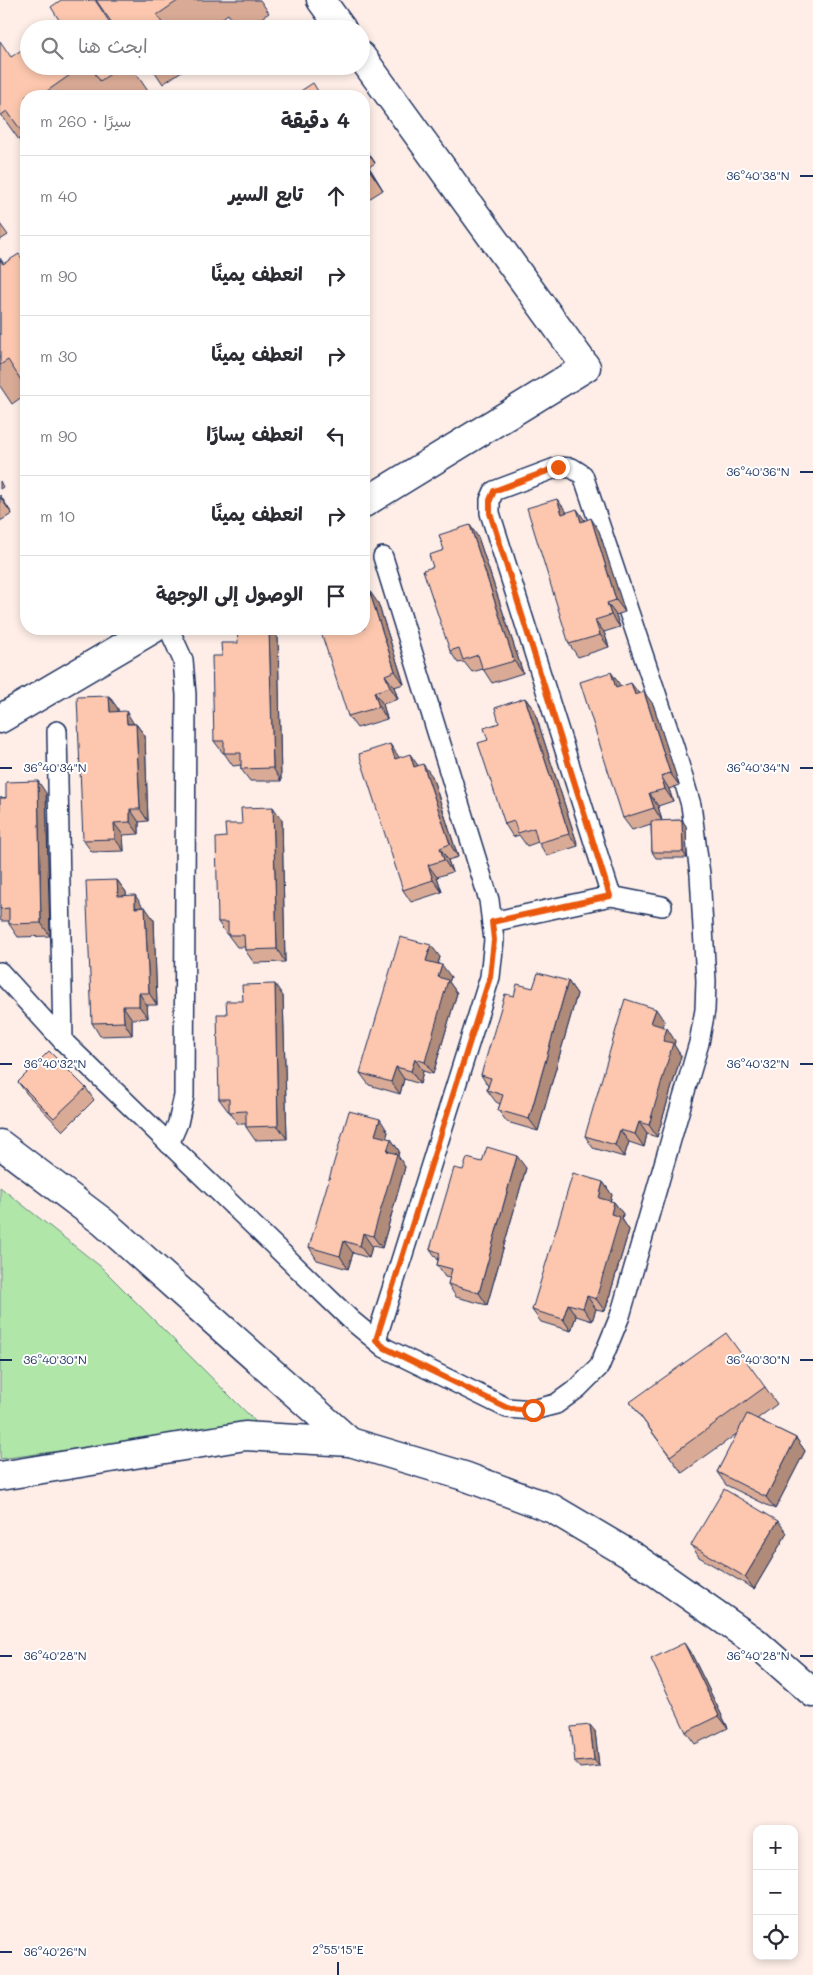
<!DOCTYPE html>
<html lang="ar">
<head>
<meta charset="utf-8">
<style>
	:root { --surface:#fff; --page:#f2f2f3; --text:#2b2b33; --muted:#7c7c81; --line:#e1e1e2 }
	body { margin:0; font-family:Mali,"Playpen Sans Arabic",sans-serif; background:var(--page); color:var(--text); direction:rtl }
	.controls { position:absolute; right:15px; bottom:15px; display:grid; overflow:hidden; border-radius:10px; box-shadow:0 2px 8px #0003 }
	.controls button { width:45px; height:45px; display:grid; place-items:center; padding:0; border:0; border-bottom:1px solid var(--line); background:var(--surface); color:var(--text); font:25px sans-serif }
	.stop { position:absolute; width:15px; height:15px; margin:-11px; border:4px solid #ea580c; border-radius:50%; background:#fff }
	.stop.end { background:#ea580c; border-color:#fff; box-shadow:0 1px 5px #0008 }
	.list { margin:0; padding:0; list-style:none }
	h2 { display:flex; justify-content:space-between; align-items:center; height:65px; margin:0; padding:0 20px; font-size:21px }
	h2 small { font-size:16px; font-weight:400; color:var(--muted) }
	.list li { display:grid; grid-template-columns:32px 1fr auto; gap:15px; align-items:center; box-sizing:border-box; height:80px; padding:0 20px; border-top:1px solid var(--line) }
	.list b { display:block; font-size:19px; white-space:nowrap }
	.list em { font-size:16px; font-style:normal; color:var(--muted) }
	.icon { flex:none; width:28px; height:28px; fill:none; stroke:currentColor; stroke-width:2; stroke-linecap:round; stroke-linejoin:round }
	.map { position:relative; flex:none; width:813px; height:1975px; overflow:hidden; direction:ltr }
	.search { position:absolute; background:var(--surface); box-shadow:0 2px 8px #0003; left:20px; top:20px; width:350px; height:55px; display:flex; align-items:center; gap:12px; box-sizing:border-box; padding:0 18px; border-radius:28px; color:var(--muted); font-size:19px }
	.panel { position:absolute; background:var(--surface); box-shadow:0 2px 8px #0003; left:20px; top:90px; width:350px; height:545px; border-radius:20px; direction:rtl }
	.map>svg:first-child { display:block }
	.green { fill:#b0e6a8; stroke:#668a83 }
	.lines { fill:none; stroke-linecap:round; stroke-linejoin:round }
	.lane-casing { stroke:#1b2f5e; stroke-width:22 }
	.street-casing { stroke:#1b2f5e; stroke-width:31 }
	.lane { stroke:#fff; stroke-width:19 }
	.street { stroke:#fff; stroke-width:28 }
	.wall { fill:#d9ab96; stroke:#1b2f5e }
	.shaded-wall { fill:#b08b7a; stroke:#1b2f5e }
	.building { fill:#fcc7ae; stroke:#1b2f5e }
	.route { stroke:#ea580c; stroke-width:6 }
	.ticks { fill:none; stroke:#1b2f5e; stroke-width:2 }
	.ticks-label { font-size:12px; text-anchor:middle; fill:#1b2f5e; stroke:#fff; stroke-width:4; stroke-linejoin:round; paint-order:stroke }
</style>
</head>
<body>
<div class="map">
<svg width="813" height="1975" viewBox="0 0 813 1975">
	<rect width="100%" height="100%" fill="#feeee7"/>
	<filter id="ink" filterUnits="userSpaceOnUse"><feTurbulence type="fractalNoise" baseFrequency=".02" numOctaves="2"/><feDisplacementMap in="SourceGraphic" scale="10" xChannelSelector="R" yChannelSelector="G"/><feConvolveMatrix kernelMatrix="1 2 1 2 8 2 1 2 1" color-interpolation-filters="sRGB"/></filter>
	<g filter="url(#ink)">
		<polygon class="green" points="0,1187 100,1266 258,1424 0,1459"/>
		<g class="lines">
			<g class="lane-casing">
				<g id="lane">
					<polyline points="169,629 183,660 186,695 184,1096 178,1123 169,1144"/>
					<polyline points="57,731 63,1041"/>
					<polyline points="492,922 611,896 662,906"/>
					<polyline points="0,972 63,1041 351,1320 385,1348 507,1408 533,1410 556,1404 578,1388 599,1367 620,1316 699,1043 705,1010 706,981 700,874 691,805 674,747 583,475 572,468 558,467 494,491 490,500 490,513 611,896"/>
					<polyline points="376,1340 490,977 494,940 489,900 383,557"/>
				</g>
			</g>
			<g class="street-casing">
				<g id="street">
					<polyline points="321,0 342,29"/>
					<polyline points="361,56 586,367 364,503"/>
					<polyline points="0,719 153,629"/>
					<polyline points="0,1144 103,1222 350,1442 464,1476 553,1509 634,1557 754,1641 813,1693"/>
					<polyline points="0,1476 245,1436 350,1442"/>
				</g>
			</g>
			<use href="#lane" class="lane"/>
			<use href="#street" class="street"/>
		</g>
		<g class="wall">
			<polygon points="96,0 260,0 269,13 245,29 238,29 228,14 207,29 116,29"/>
			<polygon points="11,57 29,66 140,66 141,67 135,72 150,94 147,96 110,96 110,95 109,96 26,96 26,145 24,147 0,113"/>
			<polygon points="151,66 189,66 163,84"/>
			<polygon points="364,146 375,163 369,167 383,190 364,202"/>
			<polygon points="0,224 8,235 0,240"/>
			<polygon points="0,258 4,264 26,265 26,394 12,404 0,386"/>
			<polygon points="0,481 3,487 0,489"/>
			<polygon points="0,495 12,514 0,521"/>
			<polygon points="566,511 566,513 585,520 599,531 625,612 616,615 620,627 604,632 609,647 578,657 569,644"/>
			<polygon points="478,537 523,673 492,683 483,669 472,672 464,662 458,663 450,651 433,567"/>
			<polygon points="378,603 404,684 394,687 398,699 383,704 387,719 357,728 348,716"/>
			<polygon points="278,638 281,781 250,781 241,769 241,765 233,766 224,753 223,753 214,741 238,643"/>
			<polygon points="620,685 620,686 639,694 653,704 679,785 669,789 673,801 658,806 662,821 682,820 686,826 687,858 656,858 652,852 651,824 632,830 623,818"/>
			<polygon points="109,696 118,709 118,712 134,724 136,724 145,736 148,821 139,822 139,834 123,835 124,851 92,852 83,840"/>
			<polygon points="525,698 534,710 578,846 547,856 538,842 527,846 519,835 513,837 505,824 488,740 499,723"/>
			<polygon points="399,757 399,758 418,765 432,776 458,857 448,860 452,872 437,877 442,892 411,902 403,890"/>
			<polygon points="46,793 50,936 18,937 9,924 9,921 1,921 0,919 0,798"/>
			<polygon points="282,820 285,962 254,963 245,950 245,947 237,947 228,935 227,935 218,922 226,837 242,824"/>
			<polygon points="117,880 126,892 126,895 143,907 154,920 157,1005 147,1005 148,1018 132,1019 132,1035 100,1036 92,1023"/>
			<polygon points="440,957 438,964 451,977 449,982 457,993 433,1074 423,1071 420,1084 404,1079 400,1094 369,1085 360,1073"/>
			<polygon points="568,981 577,994 538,1131 507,1122 498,1110 500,1104 496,1102 487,1090 488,1086 481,1075 514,996 533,988"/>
			<polygon points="283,996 287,1139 255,1140 246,1127 246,1124 238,1124 229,1111 228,1111 219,1099 227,1014 243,1001"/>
			<polygon points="664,1021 662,1027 675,1041 674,1045 681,1056 657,1137 647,1134 644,1147 629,1142 624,1157 593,1148 585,1136"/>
			<polygon points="18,1082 86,1088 94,1100 63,1131 27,1094"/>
			<polygon points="388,1132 386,1138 391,1139 399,1151 398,1156 405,1167 382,1248 372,1246 369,1258 353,1253 348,1269 317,1260 309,1247"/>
			<polygon points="482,1162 526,1168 487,1305 456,1297 448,1284 450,1278 445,1277 437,1265 438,1260 430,1249"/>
			<polygon points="603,1182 612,1195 610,1201 614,1202 623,1214 622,1219 629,1230 605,1311 596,1309 592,1321 576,1316 571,1331 541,1322 532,1310"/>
			<polygon points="765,1387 777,1404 757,1419 796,1438 805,1451 775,1509 726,1485 717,1472 738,1433 682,1473 630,1402"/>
			<polygon points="787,1533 754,1589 699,1557 691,1545"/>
			<polygon points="692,1655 728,1728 695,1744 686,1732"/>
			<polygon points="595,1731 599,1766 580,1768 575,1762"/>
		</g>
		<g class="shaded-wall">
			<polygon points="364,146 375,163 364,147"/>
			<polygon points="364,160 369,167 383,190 364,162"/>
			<polygon points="0,495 12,514 0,497"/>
			<polygon points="557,499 566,511 571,527 562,514"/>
			<polygon points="577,509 586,522 581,522"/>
			<polygon points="591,518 599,531 625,612 616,600"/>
			<polygon points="470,525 478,537 523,673 514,661"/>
			<polygon points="369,590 378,603 404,684 395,671"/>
			<polygon points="607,603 616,615 620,627 611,615"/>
			<polygon points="595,620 604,632 609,647 600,635"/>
			<polygon points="269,629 272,629 278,638 281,781 273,768"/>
			<polygon points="611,672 620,685 624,700 616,688"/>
			<polygon points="385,675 394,687 398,699 390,687"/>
			<polygon points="631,683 640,695 635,695"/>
			<polygon points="374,692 383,704 387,719 379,707"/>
			<polygon points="644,692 653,704 679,785 670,773"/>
			<polygon points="109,696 118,709 118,724 110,712"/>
			<polygon points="525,698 534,710 578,846 569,834"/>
			<polygon points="126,711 134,724 127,724"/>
			<polygon points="136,724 145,736 148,821 140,809"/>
			<polygon points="390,744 399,757 403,772 395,759"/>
			<polygon points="410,754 419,767 414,767"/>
			<polygon points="423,764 432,776 458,857 450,844"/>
			<polygon points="661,776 669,789 673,801 665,789"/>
			<polygon points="38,781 46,793 50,936 41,923"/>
			<polygon points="649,793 658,806 662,821 654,808"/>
			<polygon points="273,807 282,820 285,962 277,949"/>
			<polygon points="130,809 139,822 139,834 130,822"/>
			<polygon points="682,820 686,826 687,858 683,852"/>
			<polygon points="114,823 123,835 124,851 115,839"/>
			<polygon points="440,848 448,860 452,872 444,860"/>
			<polygon points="428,865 437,877 442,892 433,880"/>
			<polygon points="117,880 126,892 127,908 118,896"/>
			<polygon points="135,895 143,907 135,908"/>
			<polygon points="145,907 154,920 157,1005 149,993"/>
			<polygon points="431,945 440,957 435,973 426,961"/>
			<polygon points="442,965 451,977 449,982 457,993 433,1074 425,1062 438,977"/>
			<polygon points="568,981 577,994 538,1131 529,1119"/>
			<polygon points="275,984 283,996 287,1139 278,1126"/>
			<polygon points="139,993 147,1005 148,1018 139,1006"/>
			<polygon points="123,1006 132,1019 132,1035 124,1022"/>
			<polygon points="656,1009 664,1021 660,1036 651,1023"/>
			<polygon points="667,1028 675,1041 674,1045 681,1056 657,1137 649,1125 663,1041"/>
			<polygon points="415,1059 423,1071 420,1084 411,1071"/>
			<polygon points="396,1067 404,1079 400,1094 391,1082"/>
			<polygon points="380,1119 388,1132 384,1147 375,1135"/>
			<polygon points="639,1122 647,1134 644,1147 635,1134"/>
			<polygon points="620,1130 629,1142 624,1157 615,1145"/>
			<polygon points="391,1139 399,1151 398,1156 405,1167 382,1248 373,1236 387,1151"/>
			<polygon points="517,1156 526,1168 487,1305 479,1293"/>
			<polygon points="603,1182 612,1195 608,1210 599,1198"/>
			<polygon points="614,1202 623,1214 622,1219 629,1230 605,1311 596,1299 611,1214"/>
			<polygon points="363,1233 372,1246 369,1258 360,1246"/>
			<polygon points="344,1241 353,1253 348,1269 340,1256"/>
			<polygon points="587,1296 596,1309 592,1321 583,1308"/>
			<polygon points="568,1304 576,1316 571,1331 563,1319"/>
			<polygon points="796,1438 805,1451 775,1509 766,1497"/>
			<polygon points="778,1521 787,1533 754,1589 745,1577"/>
			<polygon points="684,1643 692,1655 728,1728 719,1716"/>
			<polygon points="590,1725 595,1731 599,1766 594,1760"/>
		</g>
		<g class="building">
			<polygon points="61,0 85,0 87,2 89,0 95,0 114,29 52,29 61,23 51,7"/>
			<polygon points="96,0 179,0 157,15 166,29 116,29"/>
			<polygon points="0,41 11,57 29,45 29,66 83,66 40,96 26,96 26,131 23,133 7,111 1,115 0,113"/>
			<polygon points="90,66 122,66 100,81"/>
			<polygon points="313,83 321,96 293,96"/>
			<polygon points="328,92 330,96 322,96"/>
			<polygon points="19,254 26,266 26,288 23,290 26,295 26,388 8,360 0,365 0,260 3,264"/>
			<polygon points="26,418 26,427 22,421"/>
			<polygon points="557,499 562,514 577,509 581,522 591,518 616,600 607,603 611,615 595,620 600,635 569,644 527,508"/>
			<polygon points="470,525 514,661 483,670 478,655 463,660 459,648 450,651 423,570 433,567 429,555 444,550 439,535"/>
			<polygon points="369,590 395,671 385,675 390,687 374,692 379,707 348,716 320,629 364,629 364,592"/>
			<polygon points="237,629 269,629 273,768 241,769 241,753 224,753 224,741 214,741 212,656 222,656 221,643 238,643"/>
			<polygon points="611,672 616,688 631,683 635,695 644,692 670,773 661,776 665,789 649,793 654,808 623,818 580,682"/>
			<polygon points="109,696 110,712 126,711 127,724 136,724 140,809 130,809 130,822 114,823 115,839 83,840 77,697"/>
			<polygon points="525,698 569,834 538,843 534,828 518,833 514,821 505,824 478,743 488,740 484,728 499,723 495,708"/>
			<polygon points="390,744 395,759 410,754 414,767 423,764 450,844 440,848 444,860 428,865 433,880 403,890 359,754"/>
			<polygon points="38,781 41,923 9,924 9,908 0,909 0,798 6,798 6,782"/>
			<polygon points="273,807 277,949 245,950 244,935 228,935 228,922 218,922 216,838 226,837 225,824 242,824 241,808"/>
			<polygon points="682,820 683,852 652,852 651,821"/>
			<polygon points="117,880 118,896 135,895 135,908 145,907 149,993 139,993 139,1006 123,1006 124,1022 92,1023 86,881"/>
			<polygon points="400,937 431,945 426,961 442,965 438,977 448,980 425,1062 415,1059 411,1071 396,1067 391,1082 360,1073"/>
			<polygon points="538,973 568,981 529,1119 498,1110 503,1095 487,1090 491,1078 481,1075 505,994 514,996 517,984 533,988"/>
			<polygon points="275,984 278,1126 246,1127 246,1111 229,1112 229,1099 219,1099 217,1014 227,1014 226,1001 243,1001 242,985"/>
			<polygon points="625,999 656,1009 651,1023 667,1028 663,1041 673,1043 649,1125 639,1122 635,1134 620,1130 615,1145 585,1136"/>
			<polygon points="49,1051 86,1088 54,1118 18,1082"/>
			<polygon points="349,1111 380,1119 375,1135 391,1139 387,1151 397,1154 373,1236 363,1233 360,1246 344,1241 340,1256 309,1247"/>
			<polygon points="487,1147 517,1156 479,1293 448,1284 452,1269 437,1265 440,1253 430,1249 454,1168 463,1170 467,1158 482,1162"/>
			<polygon points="573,1173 603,1182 599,1198 614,1202 611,1214 620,1217 596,1299 587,1296 583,1308 568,1304 563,1319 532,1310"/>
			<polygon points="726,1333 765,1387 670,1456 630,1402"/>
			<polygon points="747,1414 796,1438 766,1497 717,1472"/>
			<polygon points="724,1489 778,1521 745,1577 691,1545"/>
			<polygon points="684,1643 719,1716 686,1732 651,1659"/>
			<polygon points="590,1725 594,1760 575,1762 571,1727"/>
		</g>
	</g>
	<g class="lines" filter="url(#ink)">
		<polyline class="route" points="533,1410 507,1408 385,1348 376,1340 490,977 494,940 492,922 610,896 490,513 490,500 494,491 558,467"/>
	</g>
	<path class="ticks" d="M800,176H813M800,472H813M0,768H12M800,768H813M0,1064H12M800,1064H813M0,1360H12M800,1360H813M0,1656H12M800,1656H813M0,1952H12M338,1962V1975"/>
	<g class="ticks-label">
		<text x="758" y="180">36°40'38"N</text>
		<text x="758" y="476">36°40'36"N</text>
		<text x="55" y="772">36°40'34"N</text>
		<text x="758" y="772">36°40'34"N</text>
		<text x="55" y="1068">36°40'32"N</text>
		<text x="758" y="1068">36°40'32"N</text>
		<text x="55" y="1364">36°40'30"N</text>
		<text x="758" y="1364">36°40'30"N</text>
		<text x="55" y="1660">36°40'28"N</text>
		<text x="758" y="1660">36°40'28"N</text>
		<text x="338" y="1954">2°55'15"E</text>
		<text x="55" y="1956">36°40'26"N</text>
	</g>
</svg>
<div class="controls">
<button>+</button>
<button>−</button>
<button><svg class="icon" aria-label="locate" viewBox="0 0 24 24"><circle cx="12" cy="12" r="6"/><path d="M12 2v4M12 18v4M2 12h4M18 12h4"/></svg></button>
</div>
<div class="stop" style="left:533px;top:1410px"></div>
<div class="stop end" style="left:558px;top:467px"></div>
<div class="search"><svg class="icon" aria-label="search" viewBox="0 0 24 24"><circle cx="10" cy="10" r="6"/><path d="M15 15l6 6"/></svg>ابحث هنا</div>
<section class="panel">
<h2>4 دقيقة<small>سيرًا · 260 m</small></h2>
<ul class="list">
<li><svg class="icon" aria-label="ahead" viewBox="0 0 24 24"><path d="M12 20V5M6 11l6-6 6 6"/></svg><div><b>تابع السير</b></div><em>40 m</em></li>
<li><svg class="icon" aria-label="right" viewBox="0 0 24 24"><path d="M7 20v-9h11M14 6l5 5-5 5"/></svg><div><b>انعطف يمينًا</b></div><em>90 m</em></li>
<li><svg class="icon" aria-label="right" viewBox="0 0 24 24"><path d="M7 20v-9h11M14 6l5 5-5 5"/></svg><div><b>انعطف يمينًا</b></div><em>30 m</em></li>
<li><svg class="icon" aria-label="left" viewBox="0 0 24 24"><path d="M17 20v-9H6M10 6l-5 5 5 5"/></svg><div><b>انعطف يسارًا</b></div><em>90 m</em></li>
<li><svg class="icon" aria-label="right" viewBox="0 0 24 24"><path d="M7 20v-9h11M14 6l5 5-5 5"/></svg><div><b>انعطف يمينًا</b></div><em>10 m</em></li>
<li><svg class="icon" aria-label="arrive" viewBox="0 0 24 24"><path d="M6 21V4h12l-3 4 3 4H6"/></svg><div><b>الوصول إلى الوجهة</b></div></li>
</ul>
</section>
</div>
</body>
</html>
